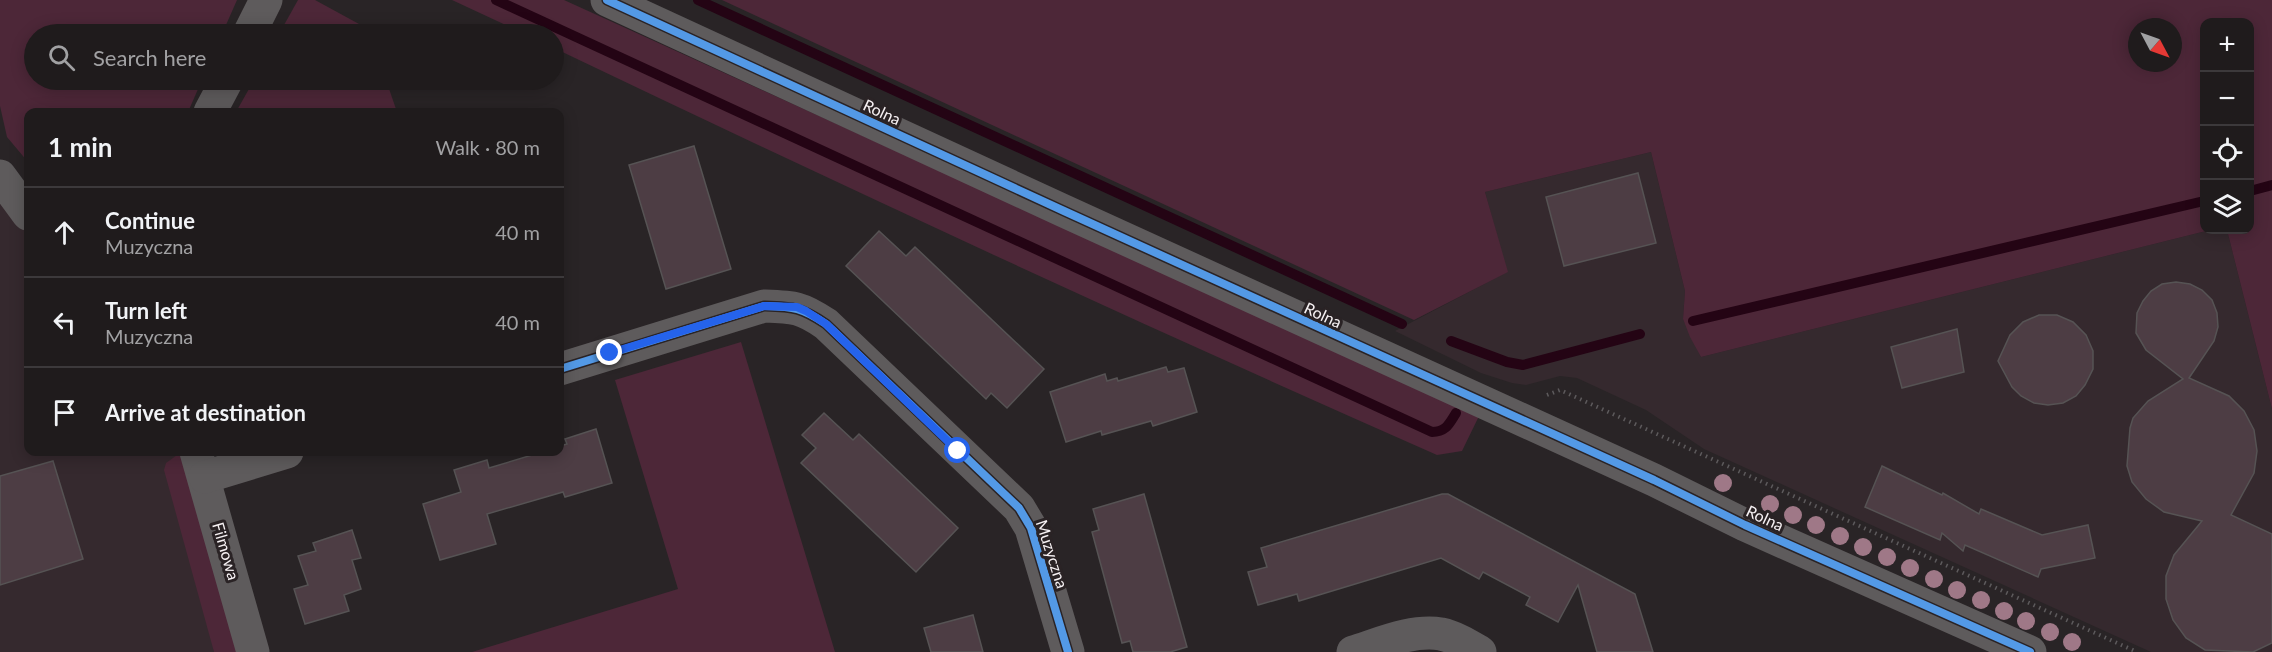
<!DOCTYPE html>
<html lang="en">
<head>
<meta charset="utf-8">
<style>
	:root { --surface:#1f1b1c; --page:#2c2829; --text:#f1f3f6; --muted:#a1a1a3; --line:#3c393b }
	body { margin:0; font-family:Lato,sans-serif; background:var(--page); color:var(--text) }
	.controls { position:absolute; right:18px; top:18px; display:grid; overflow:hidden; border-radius:12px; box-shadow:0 3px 15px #0003 }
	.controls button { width:54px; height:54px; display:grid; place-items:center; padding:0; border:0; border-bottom:2px solid var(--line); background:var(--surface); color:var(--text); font:30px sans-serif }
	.compass { position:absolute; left:2128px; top:18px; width:54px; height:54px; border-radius:50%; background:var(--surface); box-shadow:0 3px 15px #0003; rotate:131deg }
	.stop { position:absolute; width:18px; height:18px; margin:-14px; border:4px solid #2563eb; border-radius:50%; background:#fff }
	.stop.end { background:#2563eb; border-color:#fff; box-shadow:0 2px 6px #0008 }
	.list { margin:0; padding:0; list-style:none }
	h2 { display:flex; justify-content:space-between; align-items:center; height:78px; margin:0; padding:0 24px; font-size:26px }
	h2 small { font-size:20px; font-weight:400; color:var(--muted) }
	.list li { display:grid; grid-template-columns:39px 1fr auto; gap:18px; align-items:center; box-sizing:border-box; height:90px; padding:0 24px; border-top:2px solid var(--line) }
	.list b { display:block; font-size:22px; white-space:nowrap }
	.list p { margin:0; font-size:20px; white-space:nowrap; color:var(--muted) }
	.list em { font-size:20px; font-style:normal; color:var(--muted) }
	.icon { flex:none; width:33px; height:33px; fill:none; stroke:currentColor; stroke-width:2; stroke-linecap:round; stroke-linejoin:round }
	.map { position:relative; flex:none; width:2272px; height:652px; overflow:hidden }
	.search { position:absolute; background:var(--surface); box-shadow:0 3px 15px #0003; left:24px; top:24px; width:540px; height:66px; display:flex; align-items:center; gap:15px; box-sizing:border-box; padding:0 21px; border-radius:33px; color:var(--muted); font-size:22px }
	.panel { position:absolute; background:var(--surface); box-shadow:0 3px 15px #0003; left:24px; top:108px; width:540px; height:348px; border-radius:12px }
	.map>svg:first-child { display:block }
	.built { fill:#35292e }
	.green { fill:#4d2738; fill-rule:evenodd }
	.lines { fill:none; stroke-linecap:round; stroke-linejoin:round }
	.stream { stroke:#240414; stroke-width:10 }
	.building { fill:#4d3d44; stroke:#565354; stroke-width:1.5 }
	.path { stroke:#5d5a5c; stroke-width:4; stroke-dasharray:1.5 4.5; stroke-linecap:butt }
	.minor { stroke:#5e5b5c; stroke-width:33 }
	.tertiary { stroke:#5e5b5c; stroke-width:33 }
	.cycleway-casing { stroke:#2a2325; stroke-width:11 }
	.cycleway { stroke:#5399e6; stroke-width:8 }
	.tree { fill:#9f7887 }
	.route { stroke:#2563eb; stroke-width:8 }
	.labels { text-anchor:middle; stroke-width:6; stroke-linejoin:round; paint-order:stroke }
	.street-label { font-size:16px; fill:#f7f2f4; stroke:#2a2325 }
</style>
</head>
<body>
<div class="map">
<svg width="2272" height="652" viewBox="0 0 2272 652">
	<rect width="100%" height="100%" fill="#292426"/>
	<g class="built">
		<polygon points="1651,152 1685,291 1683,319 1701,357 2210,230 2227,230 2272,409 2272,652 2151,652 1704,449 1646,410 1577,378 1560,376 1526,385 1512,383 1481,373 1395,331 1507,272 1485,192"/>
		<polygon points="0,202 28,227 28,452 180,452 189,477 214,652 0,652"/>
	</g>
	<g class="green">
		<polygon points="0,0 237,0 222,34 34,34 34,80 202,80 188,112 28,112 28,162 7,137 0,106"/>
		<polygon points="298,0 315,0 370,30 371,34 279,34"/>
		<path d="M452,0H564L1479,416L1462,451L1437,455C1140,324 846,188 554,48V34H525Z"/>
		<path d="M722,0H2272V409L2227,230H2250V22H2204V230H2210L1701,357L1690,337L1683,319L1685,291L1651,152L1485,192L1508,272L1414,320ZM2137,27H2173V63H2137Z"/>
		<polygon points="254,80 386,80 397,112 236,112"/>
		<polygon points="741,342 835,652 472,652 678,589 615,380"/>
		<polygon points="180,453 239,652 214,652 164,470 166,463"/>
	</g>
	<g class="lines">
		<g class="stream">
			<path d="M496,0L1432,432C1446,432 1449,424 1456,413"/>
			<polyline points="698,0 1402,324"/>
			<polyline points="2250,191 2272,185"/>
			<polyline points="1693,321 2204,201"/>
			<polyline points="1451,341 1507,362 1523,365 1640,334"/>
		</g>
	</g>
	<g class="building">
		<polygon points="694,146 731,269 666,289 629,165"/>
		<polygon points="1638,173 1656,243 1564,266 1546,197"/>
		<polygon points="879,231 906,256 915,247 1044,369 1007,408 991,393 986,399 846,266"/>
		<polygon points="2176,282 2190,284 2202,290 2212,300 2217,313 2218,327 2214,341 2189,378 2229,396 2244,411 2254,430 2257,451 2254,473 2231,515 2272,534 2272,643 2253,652 2205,650 2186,638 2173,620 2166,599 2166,576 2174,555 2202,521 2164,512 2146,499 2132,482 2127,466 2130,428 2133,418 2148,401 2183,379 2146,350 2136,333 2137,313 2143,301 2151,291 2162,284"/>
		<polygon points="2039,315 2057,315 2073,322 2086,335 2093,351 2093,369 2085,385 2076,396 2063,403 2048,405 2034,403 2021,396 2012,387 1998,361 2010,335 2023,322"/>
		<polygon points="1957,329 1964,372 1902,388 1891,347"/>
		<polygon points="1166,367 1168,372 1184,368 1197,412 1153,426 1151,421 1102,435 1101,431 1066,442 1050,392 1105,374 1107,381 1117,378 1118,381"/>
		<polygon points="824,413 853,440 859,434 958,528 916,572 801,463 816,448 802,435"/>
		<polygon points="596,429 612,483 565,497 563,492 487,514 496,544 440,560 423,504 461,492 454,470 487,460 489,468 542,452 560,452 560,446 567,444 565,439"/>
		<polygon points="53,461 83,559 0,585 0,476"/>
		<polygon points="1882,466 1942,495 1943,493 1979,514 1981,509 2042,535 2088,525 2095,558 2041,569 2038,577 1965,545 1963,551 1942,533 1940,540 1865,507"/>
		<polygon points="1144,494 1187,647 1170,652 1133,652 1130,641 1122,643 1092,532 1099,530 1093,509"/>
		<polygon points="1442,494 1448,494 1635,594 1653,652 1597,652 1578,585 1558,622 1526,605 1530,597 1483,572 1479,579 1441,558 1299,601 1297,594 1258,605 1248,572 1267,567 1261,548"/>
		<polygon points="352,530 361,558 352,560 361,589 344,595 349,611 305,624 294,589 308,585 298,556 316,551 313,543"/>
		<polygon points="973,615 983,652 931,652 924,628"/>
	</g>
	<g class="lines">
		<polyline class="path" points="1547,395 1560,390 2137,652"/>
		<g class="minor">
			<path d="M560,369L764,306C794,307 801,307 826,324L1019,508L1031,528L1068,652"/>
			<polyline points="196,452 253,652"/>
			<polyline points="205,477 287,452"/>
			<path d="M1353,652C1379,644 1413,629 1441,634C1455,637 1468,645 1480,652"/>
		</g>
		<g class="tertiary">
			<polyline points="607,0 1064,211 1654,480 1745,525 2030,652"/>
			<polyline points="249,34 266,0"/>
			<polyline points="210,112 227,80"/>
			<polyline points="0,176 28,214"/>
		</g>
		<g class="cycleway-casing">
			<g id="cycleway">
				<polyline points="607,0 1064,211 1654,480 1745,525 2030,652"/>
				<path d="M560,369L764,306C794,307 801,307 826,324L1019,508L1031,528L1068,652"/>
			</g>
		</g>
		<use href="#cycleway" class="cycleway"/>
	</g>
	<g class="tree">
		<circle cx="1723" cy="483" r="9"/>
		<circle cx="1770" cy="504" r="9"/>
		<circle cx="1793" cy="515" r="9"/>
		<circle cx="1816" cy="525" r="9"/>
		<circle cx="1840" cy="536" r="9"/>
		<circle cx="1863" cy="547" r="9"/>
		<circle cx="1887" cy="557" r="9"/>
		<circle cx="1910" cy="568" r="9"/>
		<circle cx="1934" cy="579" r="9"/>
		<circle cx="1957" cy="590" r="9"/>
		<circle cx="1981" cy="600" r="9"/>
		<circle cx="2004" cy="611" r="9"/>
		<circle cx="2026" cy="621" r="9"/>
		<circle cx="2050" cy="632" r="9"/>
		<circle cx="2072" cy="642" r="9"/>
	</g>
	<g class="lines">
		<polyline class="route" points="610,353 764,306 797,307 806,311 826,324 958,451"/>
	</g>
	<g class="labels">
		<g class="street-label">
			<text transform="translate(882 112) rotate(25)" y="6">Rolna</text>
			<text transform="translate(1323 315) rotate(25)" y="6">Rolna</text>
			<text transform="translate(1765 518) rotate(25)" y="6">Rolna</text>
			<text transform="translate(226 551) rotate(74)" y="6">Filmowa</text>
			<text transform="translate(1052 554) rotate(72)" y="6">Muzyczna</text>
		</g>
	</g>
</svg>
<div class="controls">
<button>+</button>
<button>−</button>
<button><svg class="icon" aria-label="locate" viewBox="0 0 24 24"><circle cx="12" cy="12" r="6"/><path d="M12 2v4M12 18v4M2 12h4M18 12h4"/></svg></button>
<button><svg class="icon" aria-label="layers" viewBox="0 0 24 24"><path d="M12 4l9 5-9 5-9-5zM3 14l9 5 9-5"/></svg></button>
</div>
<svg class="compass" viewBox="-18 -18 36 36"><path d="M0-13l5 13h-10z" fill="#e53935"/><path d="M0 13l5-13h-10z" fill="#a1a1a3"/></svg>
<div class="stop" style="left:958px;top:451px"></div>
<div class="stop end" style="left:610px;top:353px"></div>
<div class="search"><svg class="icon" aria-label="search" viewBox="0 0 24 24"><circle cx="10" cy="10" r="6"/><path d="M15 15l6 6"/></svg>Search here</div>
<section class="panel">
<h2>1 min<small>Walk · 80 m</small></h2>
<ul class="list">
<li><svg class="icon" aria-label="ahead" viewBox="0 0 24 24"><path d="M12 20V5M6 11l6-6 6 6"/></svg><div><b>Continue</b><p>Muzyczna</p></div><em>40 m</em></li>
<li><svg class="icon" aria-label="left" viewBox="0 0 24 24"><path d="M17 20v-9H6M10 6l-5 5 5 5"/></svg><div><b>Turn left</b><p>Muzyczna</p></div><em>40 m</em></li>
<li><svg class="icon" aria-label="arrive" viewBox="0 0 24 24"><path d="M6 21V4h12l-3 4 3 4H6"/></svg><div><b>Arrive at destination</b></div></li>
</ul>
</section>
</div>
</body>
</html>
